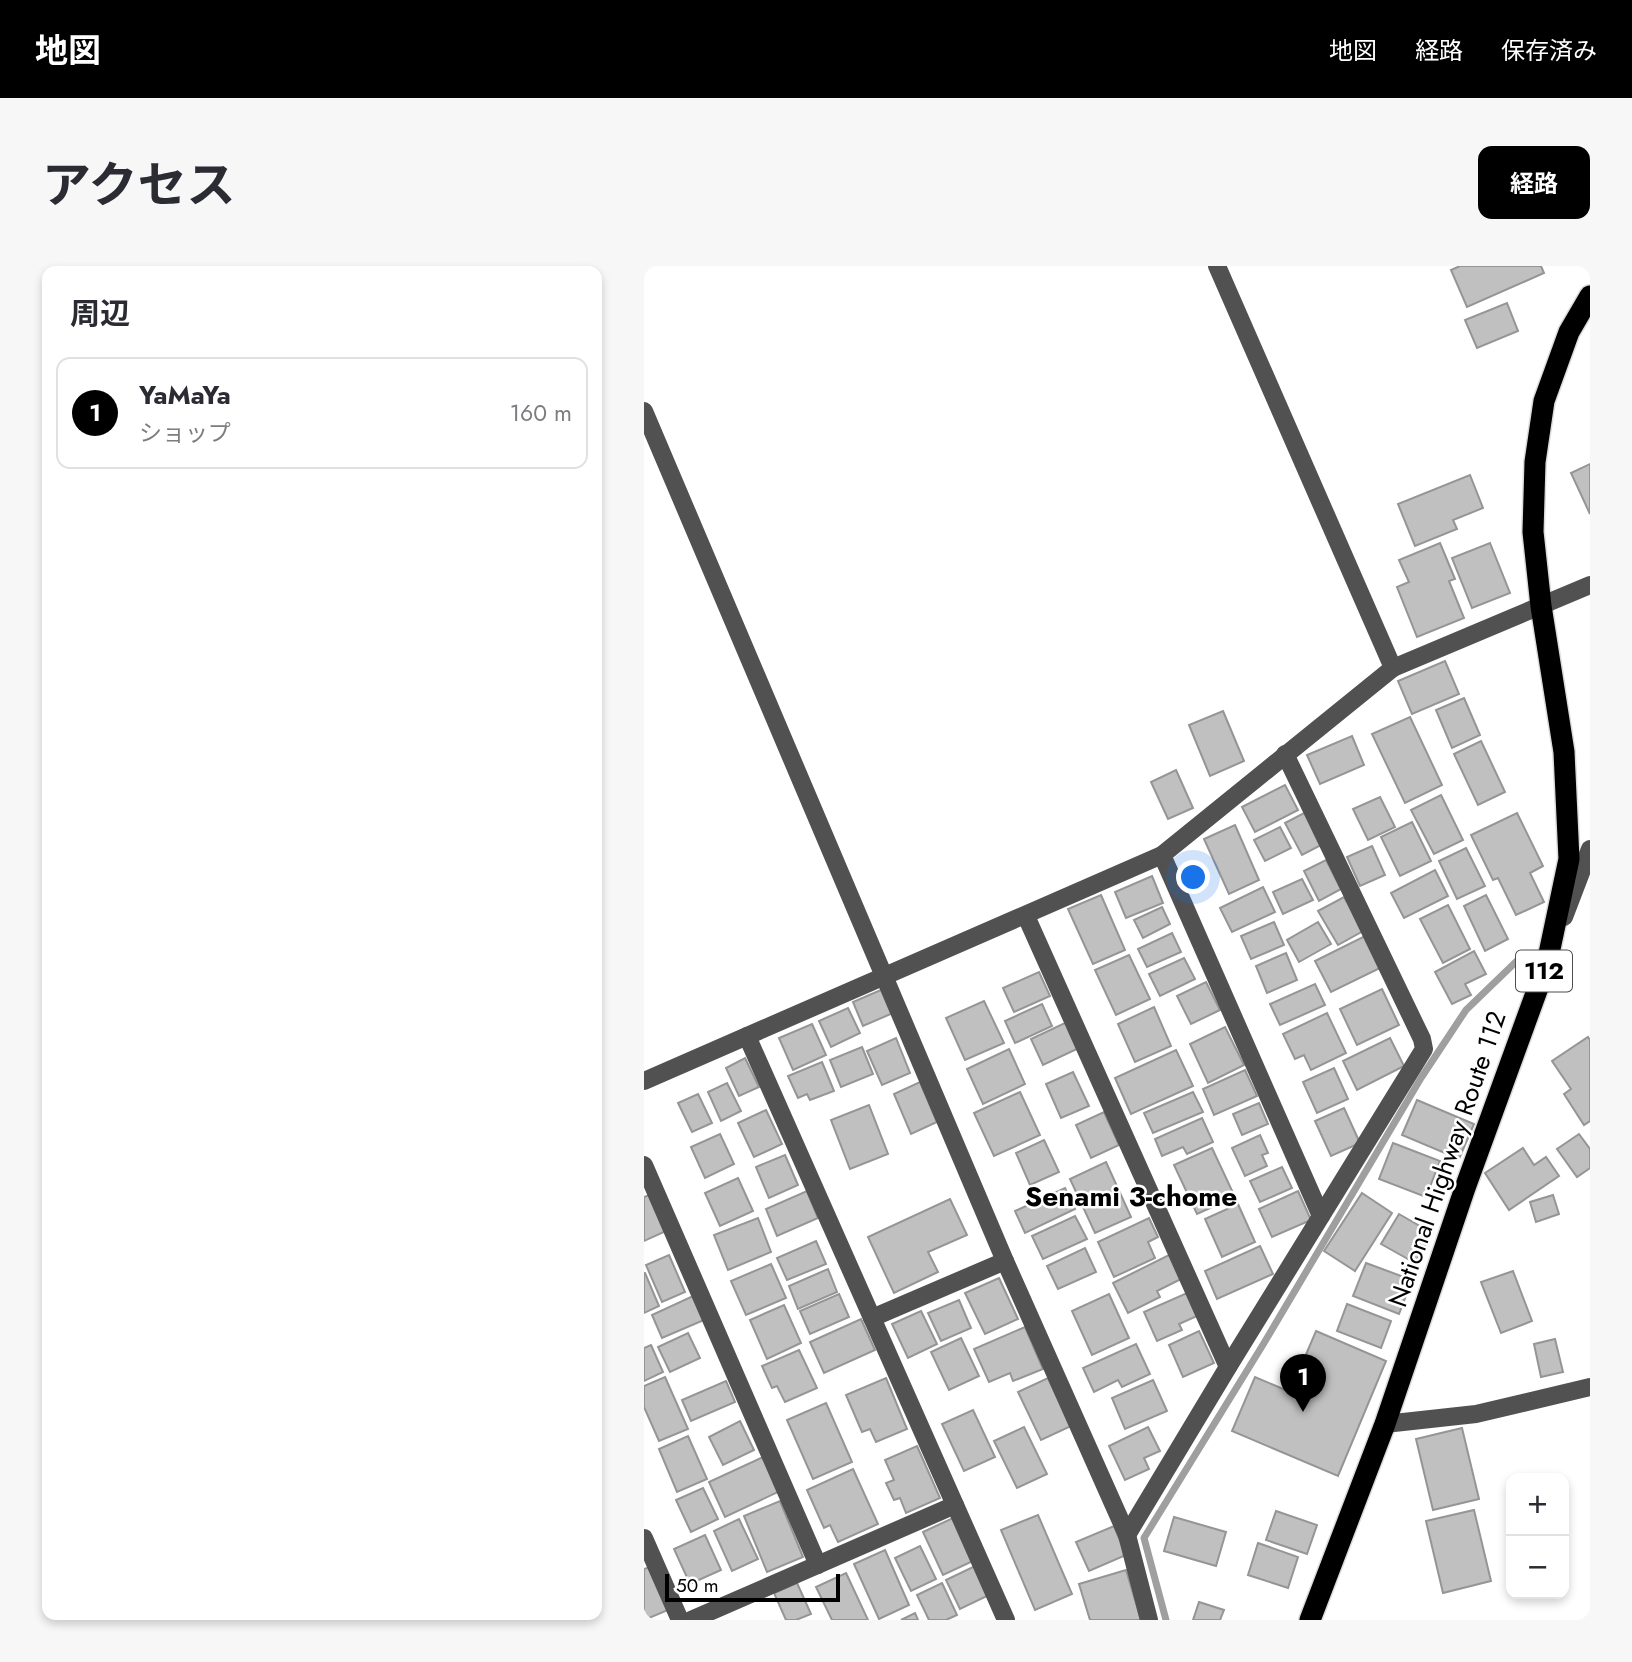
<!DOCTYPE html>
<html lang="ja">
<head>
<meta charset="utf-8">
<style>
	:root { --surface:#fff; --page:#f7f7f7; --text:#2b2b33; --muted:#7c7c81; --line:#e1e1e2; --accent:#000 }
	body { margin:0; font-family:Jost,"Noto Sans JP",sans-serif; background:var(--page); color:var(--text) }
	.controls { position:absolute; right:21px; bottom:21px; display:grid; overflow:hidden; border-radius:14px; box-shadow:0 4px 10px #0003 }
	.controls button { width:63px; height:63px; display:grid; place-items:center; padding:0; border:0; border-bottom:2px solid var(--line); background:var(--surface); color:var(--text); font:35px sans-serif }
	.scale { position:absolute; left:21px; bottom:18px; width:175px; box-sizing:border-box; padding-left:7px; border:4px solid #000; border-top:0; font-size:19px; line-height:24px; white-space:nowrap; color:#000; -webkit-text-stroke:5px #fff; paint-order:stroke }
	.you { position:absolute; left:550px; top:612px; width:24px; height:24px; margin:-18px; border:5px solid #fff; border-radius:50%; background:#1a73e8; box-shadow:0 0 0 10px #1a73e833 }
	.badge { display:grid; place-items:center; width:46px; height:46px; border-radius:50%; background:var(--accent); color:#fff; font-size:23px; font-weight:700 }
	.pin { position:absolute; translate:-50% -58px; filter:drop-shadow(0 2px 4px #0008) }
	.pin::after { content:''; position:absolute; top:37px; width:24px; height:21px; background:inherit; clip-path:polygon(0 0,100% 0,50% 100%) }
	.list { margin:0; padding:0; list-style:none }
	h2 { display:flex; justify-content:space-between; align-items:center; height:91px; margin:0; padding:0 28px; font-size:30px }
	h2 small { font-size:23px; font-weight:400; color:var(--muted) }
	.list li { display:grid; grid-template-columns:46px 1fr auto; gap:21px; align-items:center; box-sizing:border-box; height:112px; margin:0 14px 14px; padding:0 14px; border:2px solid var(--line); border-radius:14px }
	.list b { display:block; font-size:26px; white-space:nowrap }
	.list p { margin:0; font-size:23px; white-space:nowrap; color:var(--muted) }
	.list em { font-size:23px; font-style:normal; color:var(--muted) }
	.map { position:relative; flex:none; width:946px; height:1354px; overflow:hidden; border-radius:14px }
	header { display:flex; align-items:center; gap:42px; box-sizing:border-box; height:98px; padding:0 35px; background:var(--accent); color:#fff }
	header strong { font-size:33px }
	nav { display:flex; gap:38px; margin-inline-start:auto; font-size:24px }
	.intro { display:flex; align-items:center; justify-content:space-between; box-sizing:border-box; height:168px; padding:0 42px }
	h1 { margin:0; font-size:49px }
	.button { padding:18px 32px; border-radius:14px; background:var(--accent); color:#fff; font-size:24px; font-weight:700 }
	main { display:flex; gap:42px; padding:0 42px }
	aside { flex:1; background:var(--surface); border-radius:14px; box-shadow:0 4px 10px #0003 }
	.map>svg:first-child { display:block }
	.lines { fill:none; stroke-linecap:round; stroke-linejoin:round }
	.stream { stroke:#9f9f9f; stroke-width:7 }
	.building { fill:#c0c0c0; stroke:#959595; stroke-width:2 }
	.highway-casing { stroke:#dbdbdb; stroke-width:24 }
	.minor { stroke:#515151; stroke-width:18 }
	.highway { stroke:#000; stroke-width:21 }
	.labels { text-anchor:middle; stroke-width:5; stroke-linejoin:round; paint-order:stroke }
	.shield { fill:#fff; stroke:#4c4c4c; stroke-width:2 }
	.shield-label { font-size:24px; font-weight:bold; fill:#000 }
	.street-label { font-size:26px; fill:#000; stroke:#fff }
	.neighbourhood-label { font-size:28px; font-weight:bold; fill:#000; stroke:#fff }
</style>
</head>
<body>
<header>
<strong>地図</strong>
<nav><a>地図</a><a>経路</a><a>保存済み</a></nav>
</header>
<div class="intro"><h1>アクセス</h1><a class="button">経路</a></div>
<main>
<aside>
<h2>周辺<small></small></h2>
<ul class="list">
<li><span class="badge">1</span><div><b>YaMaYa</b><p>ショップ</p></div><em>160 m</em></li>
</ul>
</aside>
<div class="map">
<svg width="946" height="1354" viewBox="0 0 946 1354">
	<rect width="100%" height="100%" fill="#fff"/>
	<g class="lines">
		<polyline class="stream" points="522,1354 500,1272 620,1077 777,812 822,744 879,689"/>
	</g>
	<g class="building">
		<polygon points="816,0 897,0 900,7 823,41 807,4"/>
		<polygon points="863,37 874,65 833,82 821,54"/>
		<polygon points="946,198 946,248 927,207"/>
		<polygon points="826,209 839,242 809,254 813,263 771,280 754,238"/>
		<polygon points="796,277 811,313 805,315 820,352 773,371 753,321 765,316 755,294"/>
		<polygon points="846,277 866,327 828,342 808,292"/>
		<polygon points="801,395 815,428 768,448 754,415"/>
		<polygon points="820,432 836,469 808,482 792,444"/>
		<polygon points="579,445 600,495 566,510 545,459"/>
		<polygon points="766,451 798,519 761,537 728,468"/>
		<polygon points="708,470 720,499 676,518 663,489"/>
		<polygon points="837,475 861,526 834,539 810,488"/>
		<polygon points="532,504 549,542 524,553 507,516"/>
		<polygon points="641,519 654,544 611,566 598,541"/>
		<polygon points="797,529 819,574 790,588 767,544"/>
		<polygon points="736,531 751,561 724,574 709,543"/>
		<polygon points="662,546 679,578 658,589 641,557"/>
		<polygon points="873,547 899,600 886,607 900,636 872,649 854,612 849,614 827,569"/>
		<polygon points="768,556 787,595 756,610 737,571"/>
		<polygon points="591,559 615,614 585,628 560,573"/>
		<polygon points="636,561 647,582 621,595 610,574"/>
		<polygon points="728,580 741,609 716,620 703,591"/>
		<polygon points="822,582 841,620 813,633 795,595"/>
		<polygon points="682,594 697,623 675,635 660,605"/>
		<polygon points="791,604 804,630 760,652 747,627"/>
		<polygon points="508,610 519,637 482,652 471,626"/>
		<polygon points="658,613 669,634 639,648 629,626"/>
		<polygon points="619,621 631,646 588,666 576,642"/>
		<polygon points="457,629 481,684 449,698 424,643"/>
		<polygon points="842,629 864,673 841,685 820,640"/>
		<polygon points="700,631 719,665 694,679 674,645"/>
		<polygon points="804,639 826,683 799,697 776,653"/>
		<polygon points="518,641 526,658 499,672 490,654"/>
		<polygon points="630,656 640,679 607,693 597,670"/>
		<polygon points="674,656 687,678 655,696 643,674"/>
		<polygon points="528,667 537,686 503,701 494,683"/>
		<polygon points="721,670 736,702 687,726 671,695"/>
		<polygon points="830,685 842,708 821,718 827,729 808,738 791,706"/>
		<polygon points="642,687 653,714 623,727 612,700"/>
		<polygon points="485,689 506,733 472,749 451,704"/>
		<polygon points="540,692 551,713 516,730 505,708"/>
		<polygon points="395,706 406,730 370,746 359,722"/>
		<polygon points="562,716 576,744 547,758 533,730"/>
		<polygon points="671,718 681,739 636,759 626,738"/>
		<polygon points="239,723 249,747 219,760 209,736"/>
		<polygon points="738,723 755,759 713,779 696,743"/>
		<polygon points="340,735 360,777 321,794 302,752"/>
		<polygon points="398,738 408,760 371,777 361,755"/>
		<polygon points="510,741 527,780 491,796 474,758"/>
		<polygon points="204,742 216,767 187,781 175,755"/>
		<polygon points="683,747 702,787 667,804 660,789 651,793 639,768"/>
		<polygon points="423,756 435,782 399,799 387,773"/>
		<polygon points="168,758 182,789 149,804 135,772"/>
		<polygon points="581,761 600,799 564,817 546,778"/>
		<polygon points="944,771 946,774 946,855 940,859 920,828 927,823 908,795"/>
		<polygon points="252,772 266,807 238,819 223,785"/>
		<polygon points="746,772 760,800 713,824 699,795"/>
		<polygon points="218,781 229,808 197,821 186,794"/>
		<polygon points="365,783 381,818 339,838 323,803"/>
		<polygon points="532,784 549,820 487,848 471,812"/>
		<polygon points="101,792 115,821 95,830 82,802"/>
		<polygon points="178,796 190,825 166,834 163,828 154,832 144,810"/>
		<polygon points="690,802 704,833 673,847 659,816"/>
		<polygon points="601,804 613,830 570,849 559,823"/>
		<polygon points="429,806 445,840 417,852 402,818"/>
		<polygon points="276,816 293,856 267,868 250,828"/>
		<polygon points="83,817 97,845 77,855 64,826"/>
		<polygon points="376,826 396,869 350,890 330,847"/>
		<polygon points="549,826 559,846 509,867 500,847"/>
		<polygon points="54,828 68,857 48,866 34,837"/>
		<polygon points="773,834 830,858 815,893 758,869"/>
		<polygon points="615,837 624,858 598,869 589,848"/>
		<polygon points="225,839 244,888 206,903 187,854"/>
		<polygon points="700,842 716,877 687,890 671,855"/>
		<polygon points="122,844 138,878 110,891 94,857"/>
		<polygon points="460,846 475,879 447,892 432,859"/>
		<polygon points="558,852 569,876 543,888 539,881 518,890 511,873"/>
		<polygon points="76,868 90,898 61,912 47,881"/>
		<polygon points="935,868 946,883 946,902 933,911 913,883"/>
		<polygon points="616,869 624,887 618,889 623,900 601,910 588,882"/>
		<polygon points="400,874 415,906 386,919 372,887"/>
		<polygon points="749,877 796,895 782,931 735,913"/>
		<polygon points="568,882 591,931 553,948 530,899"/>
		<polygon points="879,882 890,899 902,891 915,910 865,944 841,907"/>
		<polygon points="141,889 154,919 125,932 112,901"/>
		<polygon points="462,896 487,951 451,967 426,913"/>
		<polygon points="638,901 648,922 616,936 606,915"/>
		<polygon points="94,912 109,945 76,960 61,927"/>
		<polygon points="421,922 431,943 381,967 371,945"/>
		<polygon points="163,925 174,952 133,970 122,943"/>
		<polygon points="654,925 667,954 628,971 615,943"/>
		<polygon points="718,927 748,947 711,1005 680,985"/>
		<polygon points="5,929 22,965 0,975 0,931"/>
		<polygon points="909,929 915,948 892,956 886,936"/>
		<polygon points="306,933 323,969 284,986 294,1006 250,1027 224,971"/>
		<polygon points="594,938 611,976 578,991 561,953"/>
		<polygon points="755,948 788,967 771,997 737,978"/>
		<polygon points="431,950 443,973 399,993 388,970"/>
		<polygon points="114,952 127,986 84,1004 70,969"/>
		<polygon points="505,952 514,971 504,976 511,992 470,1011 454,976"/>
		<polygon points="172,975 182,998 143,1014 133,992"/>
		<polygon points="616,980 629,1008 573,1033 561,1005"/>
		<polygon points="441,982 452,1006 414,1023 403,1000"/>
		<polygon points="527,988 539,1012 513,1025 516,1031 484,1047 469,1017"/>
		<polygon points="25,989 41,1026 18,1036 2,999"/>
		<polygon points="722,997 768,1014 755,1048 709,1030"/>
		<polygon points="127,998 142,1032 102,1049 87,1015"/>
		<polygon points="184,1003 193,1026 154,1043 145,1020"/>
		<polygon points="869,1005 888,1055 857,1067 837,1016"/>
		<polygon points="1,1007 15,1040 0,1047 0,1007"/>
		<polygon points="355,1012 374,1053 341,1068 321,1027"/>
		<polygon points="543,1027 553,1050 535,1058 538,1064 513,1075 500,1046"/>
		<polygon points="195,1028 205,1051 166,1068 156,1045"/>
		<polygon points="465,1028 485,1072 448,1089 428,1045"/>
		<polygon points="49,1030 60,1054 18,1072 8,1049"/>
		<polygon points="315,1034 327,1062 297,1075 284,1047"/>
		<polygon points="703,1038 747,1055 737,1082 693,1065"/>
		<polygon points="140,1039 157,1077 123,1093 106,1054"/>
		<polygon points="277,1045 293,1078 264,1092 248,1058"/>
		<polygon points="217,1053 231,1084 180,1107 166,1076"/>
		<polygon points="381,1061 399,1103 369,1115 366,1107 345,1116 330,1083"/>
		<polygon points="555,1065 570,1097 539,1111 525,1079"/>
		<polygon points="672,1065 742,1095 694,1210 588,1165 611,1111 646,1126"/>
		<polygon points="44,1067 56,1092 26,1106 14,1081"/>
		<polygon points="317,1072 335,1110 305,1124 287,1086"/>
		<polygon points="911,1073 919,1106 897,1111 890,1078"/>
		<polygon points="492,1078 506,1108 478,1121 474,1114 450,1126 439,1102"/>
		<polygon points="7,1079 19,1106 0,1115 0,1082"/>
		<polygon points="155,1084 173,1122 141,1136 133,1120 128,1122 118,1100"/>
		<polygon points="21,1111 44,1163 15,1175 0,1141 0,1120"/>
		<polygon points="242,1112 263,1163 232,1176 226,1163 218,1166 202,1129"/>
		<polygon points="404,1112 427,1160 397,1174 374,1126"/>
		<polygon points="509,1114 523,1145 481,1163 468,1132"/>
		<polygon points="82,1115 91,1136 47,1155 38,1134"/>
		<polygon points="182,1137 208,1196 169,1213 143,1154"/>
		<polygon points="329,1144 351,1191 320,1205 298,1158"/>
		<polygon points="96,1155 110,1184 79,1199 65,1171"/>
		<polygon points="380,1161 403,1208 373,1222 350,1175"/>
		<polygon points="504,1161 516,1185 500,1192 505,1203 481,1214 465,1180"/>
		<polygon points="818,1162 835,1233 789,1244 772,1173"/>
		<polygon points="44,1170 63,1213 33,1226 15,1183"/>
		<polygon points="273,1180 296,1232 262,1247 256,1232 250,1234 242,1217 250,1214 241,1194"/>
		<polygon points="119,1191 136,1225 81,1251 65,1216"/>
		<polygon points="209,1203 234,1258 194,1276 186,1259 180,1262 163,1224"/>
		<polygon points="59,1222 74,1253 47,1266 32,1234"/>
		<polygon points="136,1235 159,1291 123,1306 100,1250"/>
		<polygon points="830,1244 847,1315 799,1327 782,1255"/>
		<polygon points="632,1245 673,1259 663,1288 622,1274"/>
		<polygon points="394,1249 428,1328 391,1344 357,1264"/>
		<polygon points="530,1251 582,1266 572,1300 520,1285"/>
		<polygon points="309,1252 329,1295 299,1309 279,1266"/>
		<polygon points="95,1253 114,1293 88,1305 70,1265"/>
		<polygon points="470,1260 482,1289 445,1305 432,1276"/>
		<polygon points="61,1269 77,1304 46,1318 30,1283"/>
		<polygon points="614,1277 654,1291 644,1322 604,1309"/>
		<polygon points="276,1280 292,1313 267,1325 251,1292"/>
		<polygon points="241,1284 265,1339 235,1353 210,1298"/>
		<polygon points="331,1300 345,1329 316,1343 302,1314"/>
		<polygon points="6,1301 24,1344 0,1354 0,1303"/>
		<polygon points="482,1304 497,1354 446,1354 435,1318"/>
		<polygon points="202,1307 224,1354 188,1354 172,1321"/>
		<polygon points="153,1317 167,1348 152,1354 142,1354 130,1327"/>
		<polygon points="298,1317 313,1349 302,1354 285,1354 273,1329"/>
		<polygon points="555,1336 580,1344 576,1354 549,1354"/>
		<polygon points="271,1347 274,1354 257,1354"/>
	</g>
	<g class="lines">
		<g class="highway-casing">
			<polyline id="highway" points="666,1354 741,1158 821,922 903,697 925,593 920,486 897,340 889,266 891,196 900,135 925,66 946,30"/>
		</g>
		<g class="minor">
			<polyline points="0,145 361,995 483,1269 505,1354"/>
			<polyline points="749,402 946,319"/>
			<polyline points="518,589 677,950"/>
			<polyline points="382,650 584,1101"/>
			<polyline points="920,651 946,583"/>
			<polyline points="103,770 362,1354"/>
			<polyline points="0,815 518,589 749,402 573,0"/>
			<polyline points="0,899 174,1299"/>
			<polyline points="228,1052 361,995"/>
			<polyline points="741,1158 832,1148 946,1121"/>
			<polyline points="483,1269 584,1101 780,783 778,773 641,488"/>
			<polyline points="0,1272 36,1354"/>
			<polyline points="47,1354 311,1239"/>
		</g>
		<use href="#highway" class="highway"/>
	</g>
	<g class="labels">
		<rect class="shield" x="872" y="684.5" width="56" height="41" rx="5"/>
		<g class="shield-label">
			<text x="900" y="713">112</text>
		</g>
		<g class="street-label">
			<text transform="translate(803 893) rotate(-71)" y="9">National Highway Route 112</text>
		</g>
		<g class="neighbourhood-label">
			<text x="487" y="940">Senami 3-chome</text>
		</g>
	</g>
</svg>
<div class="controls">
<button>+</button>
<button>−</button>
</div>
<div class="scale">50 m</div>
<div class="you"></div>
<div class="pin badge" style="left:659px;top:1146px">1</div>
</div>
</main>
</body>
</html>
